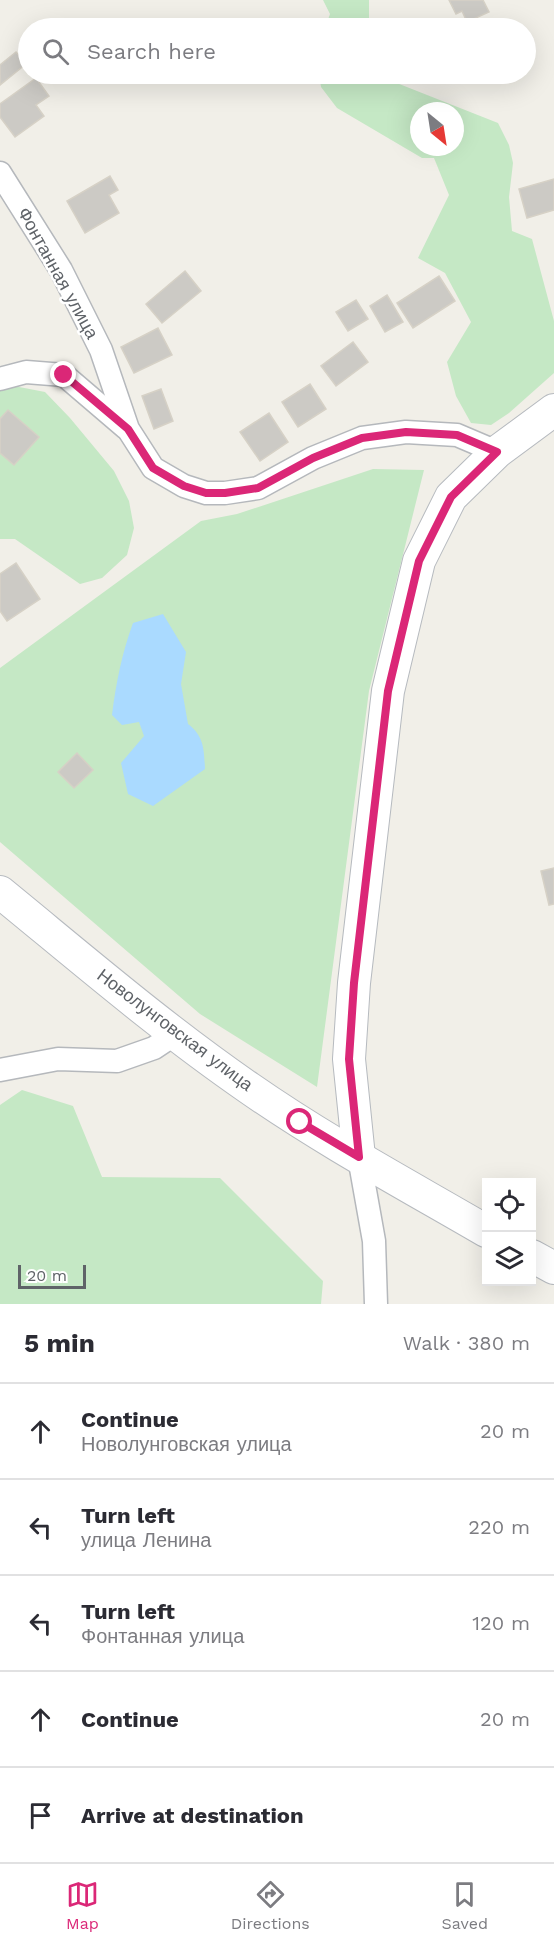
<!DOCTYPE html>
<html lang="en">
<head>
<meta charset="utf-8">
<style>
	:root { --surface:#fff; --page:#f7f7f7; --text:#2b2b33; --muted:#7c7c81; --line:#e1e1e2; --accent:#db2777 }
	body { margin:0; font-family:"Work Sans",sans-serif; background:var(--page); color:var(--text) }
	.controls { position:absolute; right:18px; bottom:18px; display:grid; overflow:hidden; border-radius:0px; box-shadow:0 6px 24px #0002 }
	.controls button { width:54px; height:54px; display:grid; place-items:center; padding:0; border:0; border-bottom:2px solid var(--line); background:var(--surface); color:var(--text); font:30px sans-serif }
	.compass { position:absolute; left:410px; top:102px; width:54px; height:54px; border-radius:50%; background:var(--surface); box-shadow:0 6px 24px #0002; rotate:150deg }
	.scale { position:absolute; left:18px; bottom:15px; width:68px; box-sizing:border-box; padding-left:6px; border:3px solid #5f6368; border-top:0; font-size:16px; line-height:21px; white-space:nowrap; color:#5f6368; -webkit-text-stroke:4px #fff; paint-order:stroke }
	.stop { position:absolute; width:18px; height:18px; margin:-14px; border:4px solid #db2777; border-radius:50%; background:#fff }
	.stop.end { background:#db2777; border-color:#fff; box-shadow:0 2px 6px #0008 }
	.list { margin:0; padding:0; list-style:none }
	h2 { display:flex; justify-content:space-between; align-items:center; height:78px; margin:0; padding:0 24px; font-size:26px }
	h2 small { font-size:20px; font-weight:400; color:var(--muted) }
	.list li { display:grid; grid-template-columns:39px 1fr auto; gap:18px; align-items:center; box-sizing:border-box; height:96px; padding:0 24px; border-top:2px solid var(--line) }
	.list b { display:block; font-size:22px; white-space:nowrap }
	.list p { margin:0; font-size:20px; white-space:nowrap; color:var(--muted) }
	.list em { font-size:20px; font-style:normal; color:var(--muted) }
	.icon { flex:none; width:33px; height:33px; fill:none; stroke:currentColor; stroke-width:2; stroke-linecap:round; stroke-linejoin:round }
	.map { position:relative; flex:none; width:554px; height:1304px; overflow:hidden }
	.search { position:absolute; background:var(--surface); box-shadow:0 6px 24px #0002; left:18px; right:18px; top:18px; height:66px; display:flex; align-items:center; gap:15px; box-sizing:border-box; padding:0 21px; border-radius:33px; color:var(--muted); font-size:22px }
	.sheet { height:558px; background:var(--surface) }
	nav { display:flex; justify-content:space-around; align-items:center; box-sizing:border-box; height:84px; border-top:2px solid var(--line); background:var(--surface); font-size:16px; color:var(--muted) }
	nav a { display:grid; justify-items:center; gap:3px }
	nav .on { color:var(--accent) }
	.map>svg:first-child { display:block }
	.green { fill:#c5e8c5; fill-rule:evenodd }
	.water { fill:#aadaff }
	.building { fill:#cccac5; stroke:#d6d1c6; stroke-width:1.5 }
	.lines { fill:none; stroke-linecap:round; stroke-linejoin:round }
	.street-casing { stroke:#b5b8bc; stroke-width:25 }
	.secondary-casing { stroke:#b6babf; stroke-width:34 }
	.street { stroke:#fff; stroke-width:22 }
	.secondary { stroke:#fff; stroke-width:32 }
	.route { stroke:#db2777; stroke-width:8 }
	.labels { text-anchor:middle; stroke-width:5; stroke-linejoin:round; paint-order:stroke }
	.street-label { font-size:18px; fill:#5f6368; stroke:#fff }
</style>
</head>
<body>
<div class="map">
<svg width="554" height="1304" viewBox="0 0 554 1304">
	<rect width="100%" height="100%" fill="#f1efe8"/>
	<g class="green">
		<polygon points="323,0 369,0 369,28 325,28 330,14"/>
		<path d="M319,74H378L379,76L498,123L509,145L513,163L509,197L512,231L532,239L554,321V373L509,413L491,425L471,423L456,396L447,362L471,322L445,273L418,258L449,195L434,158H422L337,108L321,87ZM419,111H455V147H419Z"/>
		<polygon points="14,386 45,392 70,418 114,471 129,501 134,528 127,555 102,578 80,584 15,539 0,539 0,391"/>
		<polygon points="373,469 424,470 369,691 317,1087 200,1014 0,842 0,668 201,521 237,514"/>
		<polygon points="22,1090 73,1106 102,1177 220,1178 323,1281 321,1304 0,1304 0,1105"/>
	</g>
	<path class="water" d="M163,614L186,652L181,684L188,724C204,736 204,749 205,769L153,806L128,794L121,763L144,736L139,722L122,725L112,715C116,683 122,653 133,623Z"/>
	<g class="building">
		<polygon points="449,0 483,0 489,12 467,22 462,11 456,14"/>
		<polygon points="16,52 26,64 0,85 0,65"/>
		<polygon points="36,78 49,96 36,105 44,116 15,137 0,117 0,104"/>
		<polygon points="110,176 118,190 109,195 119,213 85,233 67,201"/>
		<polygon points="554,179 554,210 527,218 519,189"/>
		<polygon points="185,271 201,291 162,323 146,304"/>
		<polygon points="439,276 455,301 413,328 397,303"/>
		<polygon points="387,295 403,322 385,332 370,306"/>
		<polygon points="356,300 368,319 348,331 336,312"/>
		<polygon points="158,328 172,355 134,373 121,347"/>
		<polygon points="353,342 368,362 336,386 321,366"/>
		<polygon points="310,384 326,409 298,427 282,402"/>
		<polygon points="161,389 173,421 154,429 142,396"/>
		<polygon points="8,410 39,437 14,465 0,453 0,419"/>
		<polygon points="269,413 288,442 260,461 240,432"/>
		<polygon points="16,563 40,599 7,621 0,611 0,574"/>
		<polygon points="77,753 93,770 74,788 58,772"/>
		<polygon points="554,868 554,904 549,905 541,871"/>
	</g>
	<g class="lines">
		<g class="street-casing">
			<g id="street">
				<polyline points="0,173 61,270 101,350 128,429 153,468 184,486 206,493 225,493 258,488 313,458 362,438 406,432 457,435 497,452"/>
				<polyline points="0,379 26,372 64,375 126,428"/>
				<polyline points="0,1070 58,1059 117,1061 154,1048 175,1034"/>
				<polyline points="359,1157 374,1241 376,1304"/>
			</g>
		</g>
		<g class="secondary-casing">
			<g id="secondary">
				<path d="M0,892C82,959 162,1028 249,1088C325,1141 407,1185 486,1231"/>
				<polyline points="359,1157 349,1059 354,983 388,691 419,561 451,497 497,452 554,410"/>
				<polyline points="532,1256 554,1268"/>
			</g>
		</g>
		<use href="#street" class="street"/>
		<use href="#secondary" class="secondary"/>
	</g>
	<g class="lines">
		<polyline class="route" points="64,375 128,429 153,468 184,486 206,493 225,493 258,488 313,458 362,438 406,432 457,435 497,452 451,497 419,561 388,691 354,983 349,1059 359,1157 300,1122"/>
	</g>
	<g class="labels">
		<g class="street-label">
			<text transform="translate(58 273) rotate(61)" y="6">Фонтанная улица</text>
			<text transform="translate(175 1030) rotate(37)" y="6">Новолунговская улица</text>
		</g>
	</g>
</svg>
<div class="controls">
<button><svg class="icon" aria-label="locate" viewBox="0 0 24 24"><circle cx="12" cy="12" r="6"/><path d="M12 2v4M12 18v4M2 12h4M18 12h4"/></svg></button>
<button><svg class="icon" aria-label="layers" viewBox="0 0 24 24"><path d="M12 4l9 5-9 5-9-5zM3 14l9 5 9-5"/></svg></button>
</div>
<svg class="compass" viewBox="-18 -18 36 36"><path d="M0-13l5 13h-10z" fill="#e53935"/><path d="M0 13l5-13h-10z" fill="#7c7c81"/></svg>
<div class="scale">20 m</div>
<div class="stop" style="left:300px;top:1122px"></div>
<div class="stop end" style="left:64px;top:375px"></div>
<div class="search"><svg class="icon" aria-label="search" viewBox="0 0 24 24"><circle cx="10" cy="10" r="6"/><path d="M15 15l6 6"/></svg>Search here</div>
</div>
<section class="sheet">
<h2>5 min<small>Walk · 380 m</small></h2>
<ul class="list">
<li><svg class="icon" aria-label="ahead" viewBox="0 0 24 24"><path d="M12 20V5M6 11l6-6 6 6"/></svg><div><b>Continue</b><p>Новолунговская улица</p></div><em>20 m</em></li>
<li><svg class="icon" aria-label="left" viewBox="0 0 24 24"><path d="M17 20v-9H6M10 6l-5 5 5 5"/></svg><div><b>Turn left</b><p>улица Ленина</p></div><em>220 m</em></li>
<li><svg class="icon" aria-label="left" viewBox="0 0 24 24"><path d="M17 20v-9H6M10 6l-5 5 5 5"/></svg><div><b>Turn left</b><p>Фонтанная улица</p></div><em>120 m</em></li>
<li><svg class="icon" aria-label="ahead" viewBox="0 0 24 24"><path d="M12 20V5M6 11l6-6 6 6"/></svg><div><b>Continue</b></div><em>20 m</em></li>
<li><svg class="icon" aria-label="arrive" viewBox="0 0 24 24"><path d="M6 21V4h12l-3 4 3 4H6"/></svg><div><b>Arrive at destination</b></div></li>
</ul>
</section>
<nav>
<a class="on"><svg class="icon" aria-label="map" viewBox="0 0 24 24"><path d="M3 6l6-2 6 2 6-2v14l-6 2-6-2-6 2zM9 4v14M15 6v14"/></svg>Map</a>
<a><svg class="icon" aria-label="directions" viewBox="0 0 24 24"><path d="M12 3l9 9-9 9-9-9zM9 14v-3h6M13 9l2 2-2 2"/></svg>Directions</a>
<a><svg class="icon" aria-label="saved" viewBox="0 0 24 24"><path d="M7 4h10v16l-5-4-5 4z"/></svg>Saved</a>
</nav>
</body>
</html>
